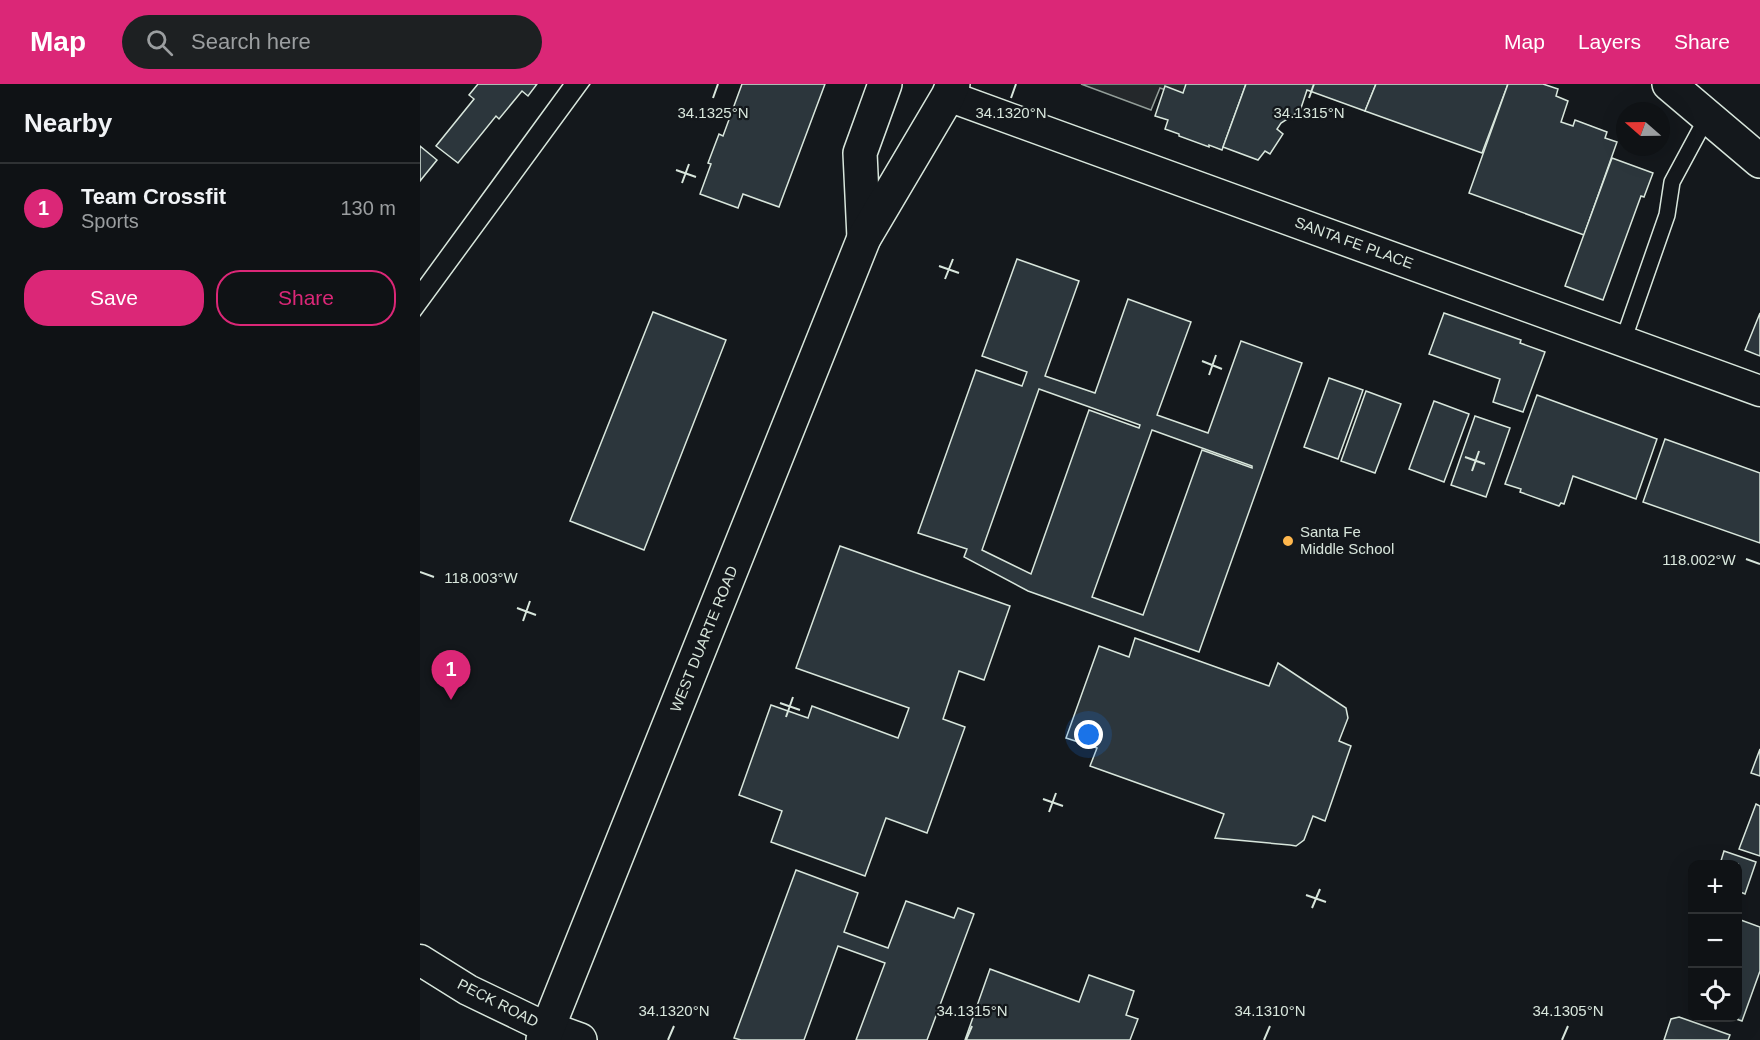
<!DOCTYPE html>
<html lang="en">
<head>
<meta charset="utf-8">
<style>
	:root { --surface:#0f1215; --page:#1d2022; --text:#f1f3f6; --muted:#9b9ea0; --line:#2f3234; --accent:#db2777 }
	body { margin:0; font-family:Arial,sans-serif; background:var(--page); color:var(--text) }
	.controls { position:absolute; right:18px; bottom:18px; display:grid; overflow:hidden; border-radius:12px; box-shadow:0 6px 24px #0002 }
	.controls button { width:54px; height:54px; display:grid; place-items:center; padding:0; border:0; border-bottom:2px solid var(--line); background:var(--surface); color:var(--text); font:30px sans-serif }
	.compass { position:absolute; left:1196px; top:18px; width:54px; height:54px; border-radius:50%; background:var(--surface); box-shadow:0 6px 24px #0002; rotate:290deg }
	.you { position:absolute; left:669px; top:651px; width:21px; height:21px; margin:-15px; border:4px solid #fff; border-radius:50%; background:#1a73e8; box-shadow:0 0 0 9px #1a73e833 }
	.badge { display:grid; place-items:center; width:39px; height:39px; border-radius:50%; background:var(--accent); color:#fff; font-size:20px; font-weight:700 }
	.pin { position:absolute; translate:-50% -50px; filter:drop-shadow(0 2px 3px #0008) }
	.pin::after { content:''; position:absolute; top:32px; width:21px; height:18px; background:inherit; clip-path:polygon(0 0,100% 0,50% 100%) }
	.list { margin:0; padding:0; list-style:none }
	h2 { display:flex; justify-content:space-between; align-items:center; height:78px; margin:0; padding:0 24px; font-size:26px }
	h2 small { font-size:20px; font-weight:400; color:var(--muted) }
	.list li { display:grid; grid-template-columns:39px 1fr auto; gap:18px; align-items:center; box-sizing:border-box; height:90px; padding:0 24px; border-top:2px solid var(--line) }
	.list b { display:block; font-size:22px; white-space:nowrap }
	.list p { margin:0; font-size:20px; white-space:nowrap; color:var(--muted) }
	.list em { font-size:20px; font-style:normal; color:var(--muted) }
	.actions { display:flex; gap:12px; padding:18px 24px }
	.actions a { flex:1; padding:14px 0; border:2px solid var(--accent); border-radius:24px; text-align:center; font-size:21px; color:var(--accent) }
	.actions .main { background:var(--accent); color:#fff }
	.icon { flex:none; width:33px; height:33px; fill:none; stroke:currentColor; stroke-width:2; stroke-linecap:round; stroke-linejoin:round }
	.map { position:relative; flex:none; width:1340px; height:956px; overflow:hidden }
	header { display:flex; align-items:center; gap:36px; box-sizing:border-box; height:84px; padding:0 30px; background:var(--accent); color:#fff }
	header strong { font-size:28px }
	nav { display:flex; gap:33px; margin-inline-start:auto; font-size:21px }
	.search { width:420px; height:54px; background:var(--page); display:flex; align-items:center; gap:15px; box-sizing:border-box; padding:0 21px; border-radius:33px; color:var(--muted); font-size:22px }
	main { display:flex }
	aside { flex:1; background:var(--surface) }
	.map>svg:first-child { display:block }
	.parking { fill:#24282b; stroke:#939e99; stroke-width:1.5 }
	.building { fill:#2c363c; stroke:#d8e6dc; stroke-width:1.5; fill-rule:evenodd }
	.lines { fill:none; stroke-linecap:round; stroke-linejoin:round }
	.service-casing { stroke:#d8e6dc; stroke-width:18 }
	.minor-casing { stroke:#d8e6dc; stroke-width:33 }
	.tertiary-casing { stroke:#d8e6dc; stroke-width:36 }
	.secondary-casing { stroke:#d8e6dc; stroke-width:36 }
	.service { stroke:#14181c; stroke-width:15 }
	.minor { stroke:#14181c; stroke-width:30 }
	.tertiary { stroke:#14181c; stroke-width:33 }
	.secondary { stroke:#14181c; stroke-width:33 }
	.tram { stroke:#d8e6dc; stroke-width:1.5 }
	.ticks { fill:none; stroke:#d8e6dc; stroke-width:2 }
	.poi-dot { fill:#ffb74d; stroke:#14181c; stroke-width:2 }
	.labels { text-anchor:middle; stroke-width:4.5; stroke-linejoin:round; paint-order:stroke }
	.street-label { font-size:15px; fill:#d8e6dc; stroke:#14181c }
	.poi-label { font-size:15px; fill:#d8e6dc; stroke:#14181c; text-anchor:start }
	.ticks-label { font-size:15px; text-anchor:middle; fill:#d8e6dc; stroke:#14181c; stroke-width:4.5; stroke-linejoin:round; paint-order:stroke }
</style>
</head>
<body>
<header>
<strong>Map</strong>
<div class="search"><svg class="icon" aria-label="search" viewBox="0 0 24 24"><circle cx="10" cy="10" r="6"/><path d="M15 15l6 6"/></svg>Search here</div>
<nav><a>Map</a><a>Layers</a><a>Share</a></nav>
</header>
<main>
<aside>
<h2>Nearby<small></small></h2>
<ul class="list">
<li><span class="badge">1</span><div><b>Team Crossfit</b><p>Sports</p></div><em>130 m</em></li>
</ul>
<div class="actions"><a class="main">Save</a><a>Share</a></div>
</aside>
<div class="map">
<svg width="1340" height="956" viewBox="0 0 1340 956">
	<rect width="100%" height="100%" fill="#14181c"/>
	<polygon class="parking" points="661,0 770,0 765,13 740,4 731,26"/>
	<g class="building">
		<polygon points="58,0 117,0 108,12 102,7 79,35 76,32 38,79 16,62 54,15 49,11"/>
		<polygon points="322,0 405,0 359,123 323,110 318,124 280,110 291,80 288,79 299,50 303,52"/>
		<polygon points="766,0 826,0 802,66 789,61 789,63 759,52 759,50 745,45 748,36 735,32 745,2 763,9"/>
		<polygon points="826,0 956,0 945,27 887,6 880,27 861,39 857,45 863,50 850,70 845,67 838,76 803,63"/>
		<polygon points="956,0 1088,0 1062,69 945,27"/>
		<polygon points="1088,0 1123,0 1138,5 1136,12 1148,17 1141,38 1153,42 1155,36 1187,48 1185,54 1197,58 1164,151 1049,109"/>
		<polygon points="0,62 17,76 0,97"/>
		<polygon points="1192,74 1233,89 1224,113 1221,112 1183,216 1145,202"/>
		<path d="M597,175L659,197L625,292L675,309L708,215L771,238L737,331L788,349L821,257L882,279L779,568L608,507L544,473L547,465L498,449L556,286L602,302L607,288L562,272ZM619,305L720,341L719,344L669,326L611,490L562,466ZM732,346L832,382V384L782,366L723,531L672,513Z"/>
		<polygon points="233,228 306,256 224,466 150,437"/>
		<polygon points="1024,229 1101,256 1100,259 1125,268 1103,328 1073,318 1080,295 1009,270"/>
		<polygon points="1340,229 1340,272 1325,266"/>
		<polygon points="909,294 943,306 918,375 884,363"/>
		<polygon points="946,307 981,320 955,389 921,377"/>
		<polygon points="1117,311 1237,355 1216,415 1153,392 1144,420 1141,419 1139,422 1100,408 1101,405 1085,400"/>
		<polygon points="1014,317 1049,330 1024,398 989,385"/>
		<polygon points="1055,332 1090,344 1066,413 1031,401"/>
		<polygon points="1245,355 1340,389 1340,459 1223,418"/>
		<polygon points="420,462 590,522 564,596 539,587 523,635 545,643 507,749 466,734 445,792 351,758 362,727 319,711 351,621 388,634 392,622 478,654 489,624 376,584"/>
		<polygon points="715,554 849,602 858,579 926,624 928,634 919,657 931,662 905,737 893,732 884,756 876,762 870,761 795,754 804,730 670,682 677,664 646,654 679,562 709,573"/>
		<polygon points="1340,665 1340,692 1331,689"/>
		<polygon points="1336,720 1340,722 1340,772 1319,765"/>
		<polygon points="1304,767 1336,778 1325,810 1318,807 1318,780 1300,780"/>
		<polygon points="376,786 438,809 424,848 468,864 486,817 534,834 538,824 554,830 507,956 436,956 465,879 418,862 384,956 321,956 314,954"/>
		<polygon points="1318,835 1340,843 1340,887 1322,937 1313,934 1318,934"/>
		<polygon points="570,885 659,918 669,891 714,907 706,931 718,935 710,956 545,956"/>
		<polygon points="1259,933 1310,951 1308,956 1244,956 1251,935"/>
	</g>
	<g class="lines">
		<g class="service-casing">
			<polyline id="service" points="1203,257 1247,131 1252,98 1287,33"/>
		</g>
		<g class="minor-casing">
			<g id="minor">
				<polyline points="528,12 1340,307"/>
				<polyline points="0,876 48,906 127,944"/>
			</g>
		</g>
		<g class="tertiary-casing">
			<polyline id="tertiary" points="127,944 160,956"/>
		</g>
		<g class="secondary-casing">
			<g id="secondary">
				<polyline points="1249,0 1340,77"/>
				<polyline points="444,154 440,69 465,0"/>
				<polyline points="123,956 444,154 528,12 533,0"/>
			</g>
		</g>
		<use href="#service" class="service"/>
		<use href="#minor" class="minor"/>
		<use href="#tertiary" class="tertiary"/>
		<use href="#secondary" class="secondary"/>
		<g class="tram">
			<polyline points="0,196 143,0"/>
			<polyline points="0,232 170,0"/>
		</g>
	</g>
	<path class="ticks" d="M293,14L298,0M591,14L596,0M889,14L894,0M256,86L276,93M262,99L269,80M519,182L539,189M525,195L533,175M782,277L802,285M789,291L796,271M1045,373L1065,380M1052,387L1059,367M1326,475L1340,480M0,488L14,493M97,524L116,531M103,537L110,517M360,619L380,626M366,633L373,613M623,715L643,722M629,728L636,709M886,811L906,818M892,824L900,805M248,956L254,942M546,956L552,942M844,956L850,942M1142,956L1148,942"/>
	<circle class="poi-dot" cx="868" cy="457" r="6"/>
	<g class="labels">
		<g class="street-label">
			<text transform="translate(934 159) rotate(20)" y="5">SANTA FE PLACE</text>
			<text transform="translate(284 555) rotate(-68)" y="5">WEST DUARTE ROAD</text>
			<text transform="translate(78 919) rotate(27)" y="5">PECK ROAD</text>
		</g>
		<g class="poi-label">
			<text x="880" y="453">Santa Fe<tspan x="880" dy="17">Middle School</tspan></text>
		</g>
	</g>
	<g class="ticks-label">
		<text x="293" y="34">34.1325°N</text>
		<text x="591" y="34">34.1320°N</text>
		<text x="889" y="34">34.1315°N</text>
		<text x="1279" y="481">118.002°W</text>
		<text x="61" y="499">118.003°W</text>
		<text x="254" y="932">34.1320°N</text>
		<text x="552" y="932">34.1315°N</text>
		<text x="850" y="932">34.1310°N</text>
		<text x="1148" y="932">34.1305°N</text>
	</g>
</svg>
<div class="controls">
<button>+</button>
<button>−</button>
<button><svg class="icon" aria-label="locate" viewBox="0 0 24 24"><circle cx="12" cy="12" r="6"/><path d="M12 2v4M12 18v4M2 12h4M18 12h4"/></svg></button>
</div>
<svg class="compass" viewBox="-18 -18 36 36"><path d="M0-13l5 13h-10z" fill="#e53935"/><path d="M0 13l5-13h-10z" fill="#9b9ea0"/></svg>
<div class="you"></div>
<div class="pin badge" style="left:31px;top:616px">1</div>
</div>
</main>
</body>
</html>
